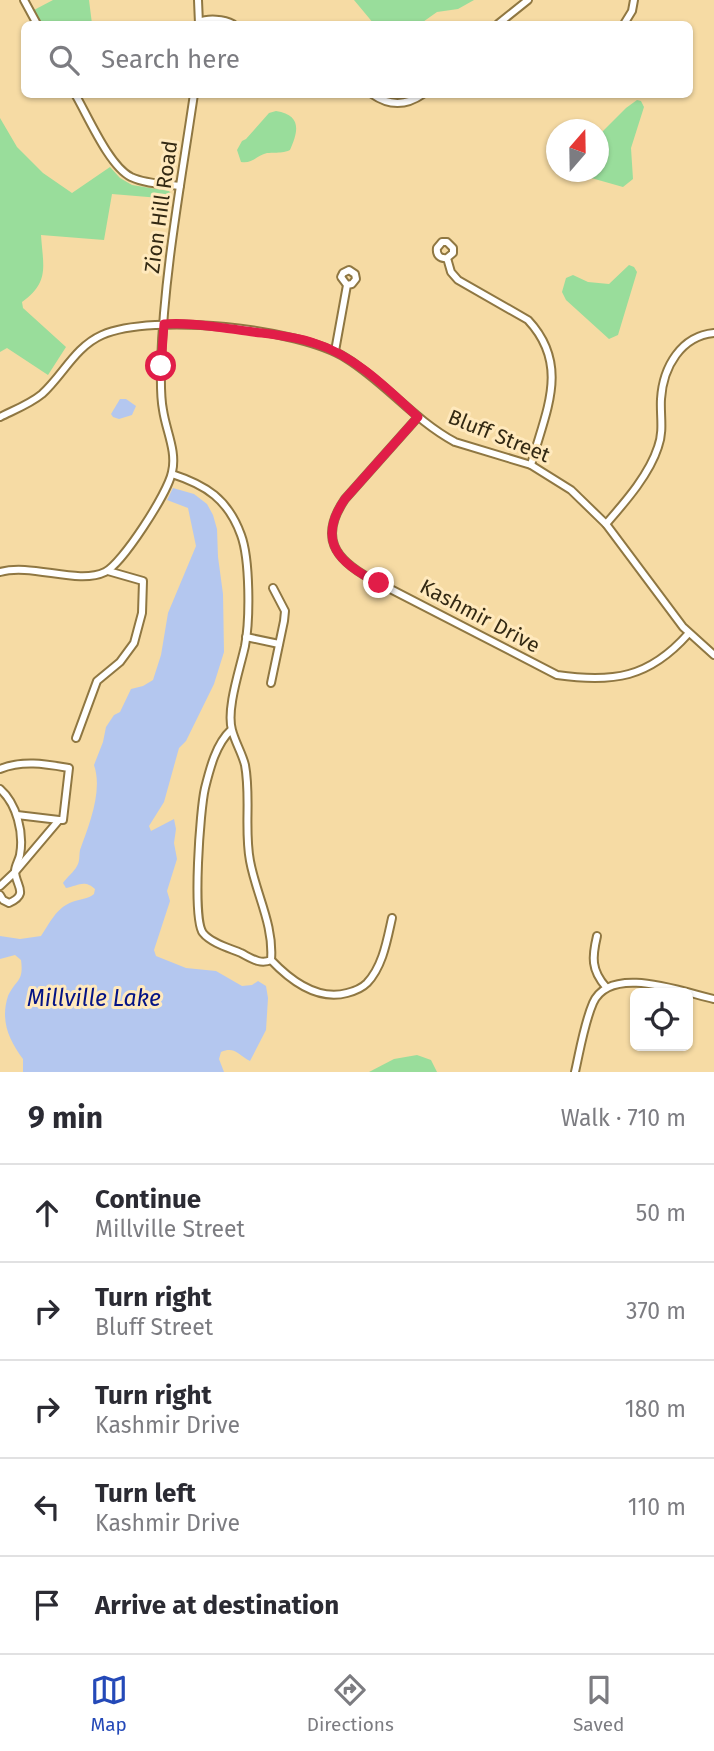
<!DOCTYPE html>
<html lang="en">
<head>
<meta charset="utf-8">
<style>
	:root { --surface:#fff; --page:#f7f7f7; --text:#2b2b33; --muted:#7c7c81; --line:#e1e1e2; --accent:#2449b8 }
	body { margin:0; font-family:"Fira Sans",sans-serif; background:var(--page); color:var(--text) }
	.controls { position:absolute; right:21px; bottom:21px; display:grid; overflow:hidden; border-radius:10px; box-shadow:0 2px 5px #0004 }
	.controls button { width:63px; height:63px; display:grid; place-items:center; padding:0; border:0; border-bottom:2px solid var(--line); background:var(--surface); color:var(--text); font:35px sans-serif }
	.compass { position:absolute; left:546px; top:119px; width:63px; height:63px; border-radius:50%; background:var(--surface); box-shadow:0 2px 5px #0004; rotate:20deg }
	.stop { position:absolute; width:21px; height:21px; margin:-16px; border:5px solid #e11d48; border-radius:50%; background:#fff }
	.stop.end { background:#e11d48; border-color:#fff; box-shadow:0 2px 7px #0008 }
	.list { margin:0; padding:0; list-style:none }
	h2 { display:flex; justify-content:space-between; align-items:center; height:91px; margin:0; padding:0 28px; font-size:30px }
	h2 small { font-size:23px; font-weight:400; color:var(--muted) }
	.list li { display:grid; grid-template-columns:46px 1fr auto; gap:21px; align-items:center; box-sizing:border-box; height:98px; padding:0 28px; border-top:2px solid var(--line) }
	.list b { display:block; font-size:26px; white-space:nowrap }
	.list p { margin:0; font-size:23px; white-space:nowrap; color:var(--muted) }
	.list em { font-size:23px; font-style:normal; color:var(--muted) }
	.icon { flex:none; width:38px; height:38px; fill:none; stroke:currentColor; stroke-width:2; stroke-linecap:round; stroke-linejoin:round }
	.map { position:relative; flex:none; width:714px; height:1072px; overflow:hidden }
	.search { position:absolute; background:var(--surface); box-shadow:0 2px 5px #0004; left:21px; right:21px; top:21px; height:77px; display:flex; align-items:center; gap:18px; box-sizing:border-box; padding:0 24px; border-radius:10px; color:var(--muted); font-size:26px }
	.sheet { height:581px; background:var(--surface) }
	nav { display:flex; justify-content:space-around; align-items:center; box-sizing:border-box; height:98px; border-top:2px solid var(--line); background:var(--surface); font-size:19px; color:var(--muted) }
	nav a { display:grid; justify-items:center; gap:4px }
	nav .on { color:var(--accent) }
	.map>svg:first-child { display:block }
	.green { fill:#99dd9b }
	.water { fill:#b4c7ef }
	.lines { fill:none; stroke-linecap:round; stroke-linejoin:round }
	.minor-casing { stroke:#8f7742; stroke-width:10 }
	.minor { stroke:#fff; stroke-width:6 }
	.route { stroke:#e11d48; stroke-width:9 }
	.labels { text-anchor:middle; stroke-width:6; stroke-linejoin:round; paint-order:stroke }
	.street-label { font-size:21px; fill:#332913; stroke:#ffe9bd }
	.water-label { font-size:23px; font-style:italic; fill:#041385; stroke:#ffe9bd }
</style>
</head>
<body>
<div class="map">
<svg width="714" height="1072" viewBox="0 0 714 1072">
	<rect width="100%" height="100%" fill="#f6dba4"/>
	<g class="green">
		<polygon points="53,0 89,0 92,24 42,24 34,10"/>
		<polygon points="354,0 474,0 458,9 437,12 420,24 374,24"/>
		<polygon points="637,100 641,101 644,107 631,148 633,179 623,187 570,172 598,172 599,135 626,108"/>
		<path d="M276,111C301,115 299,130 290,150C281,154 276,152 267,153C257,155 253,164 241,162L237,150L242,141L246,139L269,113Z"/>
		<path d="M0,118L17,147L43,173L72,193L110,167L120,178L132,185L169,191L172,195V199L112,194L104,240L41,235C43,266 50,282 22,302L23,308L66,347L48,375L7,348L0,352Z"/>
		<polygon points="629,265 634,267 637,272 618,335 609,339 566,300 562,292 566,278 573,275 588,282 609,284"/>
		<polygon points="417,1055 431,1060 437,1072 369,1072 394,1059"/>
	</g>
	<g class="water">
		<polygon points="120,399 126,399 136,406 132,415 119,419 113,417 111,414"/>
		<path d="M173,488L194,494L207,504L213,515L217,529L218,557L223,594L224,652L214,684L186,741L179,748L164,802L149,826L151,831L174,819L176,829L174,843L177,859L167,891L170,901L154,950L156,956L186,968L216,971L242,986L252,985L258,981L266,986L268,998L266,1030L250,1061C238,1055 235,1046 221,1052L219,1059L224,1072H23V1059C9,1040 0,1021 8,996C16,979 24,982 21,960L15,955L0,959V936L20,939L41,936C50,923 56,908 72,902C80,899 88,899 94,894L95,889C84,879 78,886 66,888L63,883C67,877 74,872 77,866C80,862 79,855 80,850C89,825 103,791 94,765L103,742L106,727L114,715L120,712L131,689L143,686L153,680L161,655L168,613L196,546L188,508L167,500Z"/>
	</g>
	<g class="lines">
		<g class="minor-casing">
			<g id="minor">
				<polyline points="24,0 37,24"/>
				<polyline points="198,0 199,24"/>
				<path d="M199,22C208,18 224,19 233,24"/>
				<polyline points="498,24 528,0"/>
				<polyline points="624,24 632,11 634,0"/>
				<path d="M75,94C88,116 109,166 131,177C146,184 164,184 180,186"/>
				<path d="M372,94C389,106 406,106 423,94"/>
				<path d="M447,258C440,259 436,255 437,248L442,242H447L453,248V253L447,258L451,272L458,280L528,320C571,366 545,412 531,465"/>
				<polyline points="335,351 347,285 352,284 356,279 355,274 349,270 343,273 341,277 347,285"/>
				<path d="M0,417C14,410 30,404 42,394C63,375 75,347 102,335C153,313 299,328 346,358C385,382 414,420 455,442L531,465L571,490L606,524L683,627L714,655"/>
				<path d="M418,417L345,499C319,537 334,559 371,579L557,675C613,683 649,678 688,634"/>
				<path d="M172,474C206,485 228,499 241,535C250,559 250,620 245,646C240,669 226,709 232,730C235,742 242,753 245,765C251,797 244,830 250,861C256,894 274,925 271,960C260,965 251,958 241,953C229,948 211,943 203,933C192,919 200,809 205,788C210,768 216,744 231,730"/>
				<path d="M606,524C625,502 649,475 658,447C664,431 660,415 661,399C663,367 681,336 714,333"/>
				<path d="M0,572C32,563 78,585 105,572C122,564 168,493 172,472C177,451 166,431 163,410C160,395 161,378 161,363C164,273 181,183 194,94"/>
				<polyline points="246,637 279,644"/>
				<polyline points="271,683 284,621 285,611 273,588"/>
				<polyline points="76,738 97,681 120,662 134,643 142,613 143,581 108,571"/>
				<path d="M0,769C23,760 45,764 69,768L63,820H59L15,872L0,886"/>
				<path d="M0,789C17,804 24,833 20,855C19,860 15,866 15,871C15,885 30,894 9,903L3,900L0,895"/>
				<polyline points="17,815 59,820"/>
				<path d="M597,936C592,957 591,970 606,987"/>
				<path d="M271,960C290,980 317,1001 347,993C355,991 361,989 367,983C383,966 387,940 392,918"/>
				<path d="M575,1072C580,1050 584,1024 593,1003C610,964 682,992 714,999"/>
			</g>
		</g>
		<use href="#minor" class="minor"/>
	</g>
	<g class="lines">
		<path class="route" d="M161,366L164,324C189,322 214,327 239,330C264,334 290,335 314,343C354,355 388,389 418,417L345,499C316,541 339,564 379,583"/>
	</g>
	<g class="labels">
		<g class="street-label">
			<text transform="translate(161 207) rotate(-82)" y="7">Zion Hill Road</text>
			<text transform="translate(499 436) rotate(22)" y="7">Bluff Street</text>
			<text transform="translate(480 616) rotate(28)" y="7">Kashmir Drive</text>
		</g>
		<g class="water-label">
			<text x="94" y="1006">Millville Lake</text>
		</g>
	</g>
</svg>
<div class="controls">
<button><svg class="icon" aria-label="locate" viewBox="0 0 24 24"><circle cx="12" cy="12" r="6"/><path d="M12 2v4M12 18v4M2 12h4M18 12h4"/></svg></button>
</div>
<svg class="compass" viewBox="-18 -18 36 36"><path d="M0-13l5 13h-10z" fill="#e53935"/><path d="M0 13l5-13h-10z" fill="#7c7c81"/></svg>
<div class="stop" style="left:161px;top:366px"></div>
<div class="stop end" style="left:379px;top:583px"></div>
<div class="search"><svg class="icon" aria-label="search" viewBox="0 0 24 24"><circle cx="10" cy="10" r="6"/><path d="M15 15l6 6"/></svg>Search here</div>
</div>
<section class="sheet">
<h2>9 min<small>Walk · 710 m</small></h2>
<ul class="list">
<li><svg class="icon" aria-label="ahead" viewBox="0 0 24 24"><path d="M12 20V5M6 11l6-6 6 6"/></svg><div><b>Continue</b><p>Millville Street</p></div><em>50 m</em></li>
<li><svg class="icon" aria-label="right" viewBox="0 0 24 24"><path d="M7 20v-9h11M14 6l5 5-5 5"/></svg><div><b>Turn right</b><p>Bluff Street</p></div><em>370 m</em></li>
<li><svg class="icon" aria-label="right" viewBox="0 0 24 24"><path d="M7 20v-9h11M14 6l5 5-5 5"/></svg><div><b>Turn right</b><p>Kashmir Drive</p></div><em>180 m</em></li>
<li><svg class="icon" aria-label="left" viewBox="0 0 24 24"><path d="M17 20v-9H6M10 6l-5 5 5 5"/></svg><div><b>Turn left</b><p>Kashmir Drive</p></div><em>110 m</em></li>
<li><svg class="icon" aria-label="arrive" viewBox="0 0 24 24"><path d="M6 21V4h12l-3 4 3 4H6"/></svg><div><b>Arrive at destination</b></div></li>
</ul>
</section>
<nav>
<a class="on"><svg class="icon" aria-label="map" viewBox="0 0 24 24"><path d="M3 6l6-2 6 2 6-2v14l-6 2-6-2-6 2zM9 4v14M15 6v14"/></svg>Map</a>
<a><svg class="icon" aria-label="directions" viewBox="0 0 24 24"><path d="M12 3l9 9-9 9-9-9zM9 14v-3h6M13 9l2 2-2 2"/></svg>Directions</a>
<a><svg class="icon" aria-label="saved" viewBox="0 0 24 24"><path d="M7 4h10v16l-5-4-5 4z"/></svg>Saved</a>
</nav>
</body>
</html>
